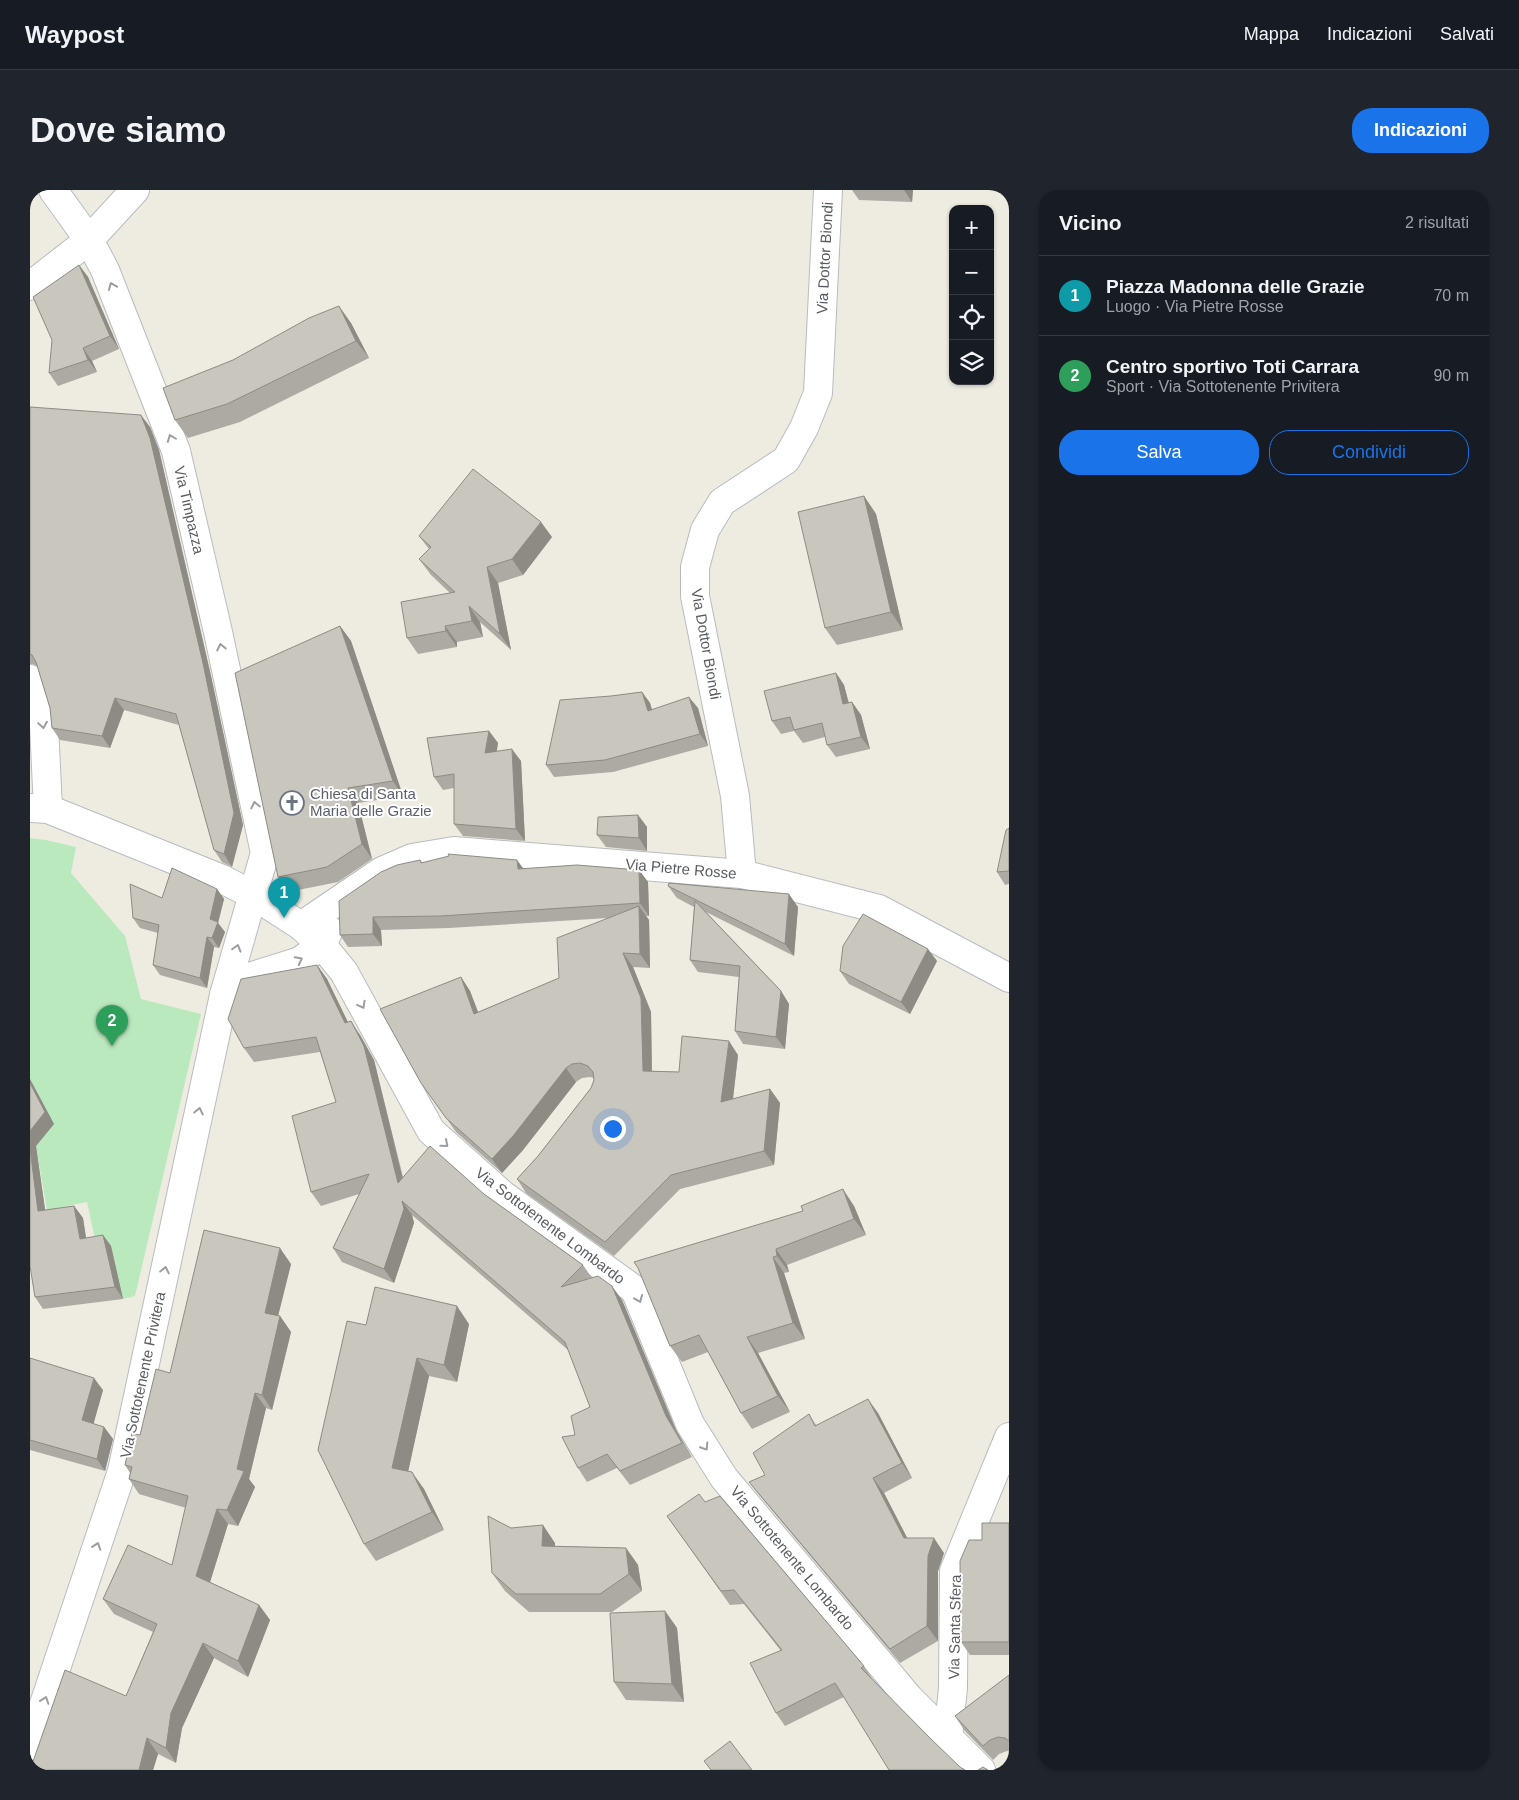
<!DOCTYPE html>
<html lang="it">
<head>
<meta charset="utf-8">
<style>
	:root { --surface:#171b24; --page:#20242c; --text:#f1f3f6; --muted:#9ea1a6; --line:#363941; --accent:#1a73e8 }
	body { margin:0; font-family:Arial,sans-serif; background:var(--page); color:var(--text) }
	.controls { position:absolute; right:15px; top:15px; display:grid; overflow:hidden; border-radius:10px; box-shadow:0 1px 4px #0004 }
	.controls button { width:45px; height:45px; display:grid; place-items:center; padding:0; border:0; border-bottom:1px solid var(--line); background:var(--surface); color:var(--text); font:25px sans-serif }
	.you { position:absolute; left:582px; top:938px; width:18px; height:18px; margin:-12px; border:4px solid #fff; border-radius:50%; background:#1a73e8; box-shadow:0 0 0 8px #1a73e833 }
	.badge { display:grid; place-items:center; width:32px; height:32px; border-radius:50%; background:var(--accent); color:#fff; font-size:16px; font-weight:700 }
	.pin { position:absolute; translate:-50% -41px; filter:drop-shadow(0 1px 2px #0008) }
	.pin::after { content:''; position:absolute; top:26px; width:18px; height:15px; background:inherit; clip-path:polygon(0 0,100% 0,50% 100%) }
	.list { margin:0; padding:0; list-style:none }
	h2 { display:flex; justify-content:space-between; align-items:center; height:65px; margin:0; padding:0 20px; font-size:21px }
	h2 small { font-size:16px; font-weight:400; color:var(--muted) }
	.list li { display:grid; grid-template-columns:32px 1fr auto; gap:15px; align-items:center; box-sizing:border-box; height:80px; padding:0 20px; border-top:1px solid var(--line) }
	.list b { display:block; font-size:19px; white-space:nowrap }
	.list p { margin:0; font-size:16px; white-space:nowrap; color:var(--muted) }
	.list em { font-size:16px; font-style:normal; color:var(--muted) }
	.actions { display:flex; gap:10px; padding:15px 20px }
	.actions a { flex:1; padding:11px 0; border:1px solid var(--accent); border-radius:20px; text-align:center; font-size:18px; color:var(--accent) }
	.actions .main { background:var(--accent); color:#fff }
	.icon { flex:none; width:28px; height:28px; fill:none; stroke:currentColor; stroke-width:2; stroke-linecap:round; stroke-linejoin:round }
	.map { position:relative; flex:none; width:979px; height:1580px; overflow:hidden; border-radius:20px }
	header { display:flex; align-items:center; gap:30px; box-sizing:border-box; height:70px; padding:0 25px; background:var(--surface); border-bottom:1px solid var(--line) }
	header strong { font-size:24px }
	nav { display:flex; gap:28px; margin-inline-start:auto; font-size:18px }
	.intro { display:flex; align-items:center; justify-content:space-between; box-sizing:border-box; height:120px; padding:0 30px }
	h1 { margin:0; font-size:35px }
	.button { padding:12px 22px; border-radius:20px; background:var(--accent); color:#fff; font-size:18px; font-weight:700 }
	main { display:flex; gap:30px; padding:0 30px }
	aside { flex:1; background:var(--surface); border-radius:20px; box-shadow:0 1px 4px #0004 }
	.map>svg:first-child { display:block }
	.green { fill:#bae9be }
	.lines { fill:none; stroke-linecap:round; stroke-linejoin:round }
	.minor-casing { stroke:#b9bbc1; stroke-width:30 }
	.minor { stroke:#fff; stroke-width:28 }
	.wall { fill:#adaaa3 }
	.shaded-wall { fill:#8d8b84 }
	.building { fill:#c9c6bd; stroke:#8d8b84 }
	.oneway { stroke:#9b9ea1 }
	.labels { text-anchor:middle; stroke-width:4; stroke-linejoin:round; paint-order:stroke }
	.street-label { font-size:15px; fill:#595d63; stroke:#fff }
	.worship-label { font-size:15px; fill:#5b616d; stroke:#fff; text-anchor:start }
</style>
</head>
<body>
<header>
<strong>Waypost</strong>
<nav><a>Mappa</a><a>Indicazioni</a><a>Salvati</a></nav>
</header>
<div class="intro"><h1>Dove siamo</h1><a class="button">Indicazioni</a></div>
<main>
<div class="map">
<svg width="979" height="1580" viewBox="0 0 979 1580">
	<rect width="100%" height="100%" fill="#eeece0"/>
	<polygon class="green" points="0,648 16,650 46,657 41,683 95,746 111,809 171,824 105,1106 93,1109 67,1059 57,1012 17,1020 6,956 24,934 0,889"/>
	<g class="lines">
		<g class="minor-casing">
			<g id="minor">
				<polyline points="0,96 59,50 105,0"/>
				<polyline points="0,489 14,535 18,619"/>
				<polyline points="0,618 18,619 192,689 223,705 271,736 292,755 314,782 401,941 473,1005 605,1100 660,1234 694,1288 879,1508 951,1580"/>
				<polyline points="712,684 705,606 665,406 665,377 675,340 692,312 756,270 774,238 788,203 798,0"/>
				<polyline points="271,736 352,681 382,668 424,661 712,684 849,719 979,788"/>
				<polyline points="194,805 213,789 270,771 292,755 299,740"/>
				<polyline points="918,1547 923,1498 924,1381 979,1247"/>
				<polyline points="0,1556 92,1281 194,805 235,663 188,442 146,261 75,80 59,50 23,0"/>
			</g>
		</g>
		<use href="#minor" class="minor"/>
	</g>
	<g class="wall">
		<polygon points="822,0 883,0 882,12 829,10"/>
		<polygon points="49,75 58,87 89,159 62,171 67,182 28,196 19,183"/>
		<polygon points="321,133 339,168 210,232 158,248 145,230 203,170"/>
		<polygon points="0,217 120,237 129,260 181,486 213,635 202,677 192,672 184,660 149,535 94,520 80,558 30,550 22,538 20,518 7,476 3,474 0,474"/>
		<polygon points="834,306 846,324 873,440 807,455 795,438"/>
		<polygon points="389,346 522,347 493,385 468,393 481,460 450,432 453,447 427,452 427,457 388,464 377,448 420,403 401,385 389,369 399,359"/>
		<polygon points="310,436 321,451 373,606 328,613 342,669 308,692 258,702 248,687"/>
		<polygon points="806,483 814,495 819,513 822,512 831,525 840,559 806,567 797,555 795,547 773,553 764,541 751,544 742,531"/>
		<polygon points="612,502 620,513 622,520 668,518 678,556 583,582 524,587 516,575 581,506"/>
		<polygon points="459,541 468,553 467,561 491,571 495,651 433,646 424,634 424,598 413,600 404,587"/>
		<polygon points="608,625 617,637 617,661 576,657 567,645"/>
		<polygon points="979,638 979,694 975,695 967,682"/>
		<polygon points="390,670 393,673 493,679 609,680 618,692 619,726 616,726 619,730 620,778 603,777 621,822 622,881 649,882 708,865 703,909 740,899 750,913 744,975 650,999 584,1066 496,1003 487,989 508,966 561,898 564,890 564,888 560,887 552,888 546,892 493,960 472,983 426,942 391,893 431,787 440,801 448,822 529,788 578,728 419,738 351,740 352,756 318,757 310,745"/>
		<polygon points="638,696 768,717 764,766 676,722 751,801 759,814 755,859 713,854 705,841 709,787 668,782 660,770 664,717 647,708"/>
		<polygon points="187,699 194,709 188,733 195,742 189,758 184,757 177,798 130,785 123,775 128,743 110,738 103,728 132,708"/>
		<polygon points="907,771 880,824 819,794 810,781"/>
		<polygon points="287,775 297,789 318,832 330,845 344,870 373,987 454,1004 553,1075 562,1088 592,1110 646,1240 662,1267 600,1295 587,1278 557,1292 548,1278 545,1245 560,1217 538,1160 382,1025 384,1033 364,1093 312,1072 303,1058 329,1004 291,1016 281,1002 306,912 290,862 224,872 214,858"/>
		<polygon points="0,889 24,934 6,956 15,1020 44,1016 53,1028 56,1048 73,1045 81,1056 93,1109 13,1119 5,1107"/>
		<polygon points="824,1016 836,1045 757,1075 759,1082 754,1083 775,1149 728,1163 760,1222 722,1239 711,1223 678,1162 652,1172 640,1156 609,1079"/>
		<polygon points="261,1074 248,1126 250,1126 261,1142 242,1220 236,1218 219,1289 225,1297 208,1336 198,1334 180,1392 229,1415 240,1430 218,1487 184,1468 152,1538 146,1573 128,1564 123,1580 96,1506 123,1442 84,1424 73,1409 142,1375 156,1318 109,1304 99,1289 100,1283 95,1275 110,1245 140,1183"/>
		<polygon points="439,1134 427,1192 399,1186 378,1281 394,1299 414,1340 346,1371 334,1354 336,1135"/>
		<polygon points="0,1168 73,1200 63,1234 74,1237 83,1249 75,1281 0,1260"/>
		<polygon points="848,1223 882,1288 854,1303 877,1348 914,1363 908,1381 908,1451 870,1473 730,1306 719,1292 735,1285 779,1224 786,1235"/>
		<polygon points="675,1312 834,1476 843,1490 814,1507 755,1536 746,1523 751,1461 714,1414 700,1415 637,1326"/>
		<polygon points="979,1333 979,1465 940,1465 931,1452 952,1350"/>
		<polygon points="481,1338 525,1353 525,1356 596,1358 608,1375 612,1401 582,1422 499,1422 475,1401 462,1383"/>
		<polygon points="635,1421 647,1438 654,1512 596,1510 584,1492"/>
		<polygon points="979,1485 979,1561 977,1561 969,1564 963,1570 934,1540 925,1526"/>
	</g>
	<g class="shaded-wall">
		<polygon points="874,0 883,0 882,12"/>
		<polygon points="49,75 58,87 89,159 80,146"/>
		<polygon points="309,116 321,133 339,168 326,151"/>
		<polygon points="53,158 62,171 67,182 58,170"/>
		<polygon points="111,225 120,237 129,260 181,486 213,635 202,677 194,664"/>
		<polygon points="834,306 846,324 873,440 861,422"/>
		<polygon points="511,332 522,347 493,385 482,369"/>
		<polygon points="457,377 468,393 481,460 470,444"/>
		<polygon points="439,416 450,432 453,447 442,431"/>
		<polygon points="310,436 321,451 373,606 363,591"/>
		<polygon points="415,436 427,452 427,457 416,441"/>
		<polygon points="806,483 814,495 822,527 813,514"/>
		<polygon points="612,502 620,513 626,533 618,521"/>
		<polygon points="659,507 668,518 678,556 670,544"/>
		<polygon points="85,508 94,520 80,558 72,546"/>
		<polygon points="822,512 831,525 840,559 831,547"/>
		<polygon points="459,541 468,553 464,575 455,563"/>
		<polygon points="482,559 491,571 495,651 486,639"/>
		<polygon points="318,598 328,613 342,669 332,654"/>
		<polygon points="608,625 617,637 617,661 609,648"/>
		<polygon points="487,670 496,682 488,679"/>
		<polygon points="609,680 618,692 619,726 610,713"/>
		<polygon points="187,699 194,709 188,733 195,742 189,758 182,748 180,729"/>
		<polygon points="759,704 768,717 764,766 755,754"/>
		<polygon points="609,716 619,730 620,778 610,764"/>
		<polygon points="343,727 351,740 352,756 343,744"/>
		<polygon points="177,747 184,757 177,798 170,788"/>
		<polygon points="898,759 907,771 880,824 871,812"/>
		<polygon points="593,763 603,777 621,822 622,895 613,881"/>
		<polygon points="287,775 297,789 325,847 315,833"/>
		<polygon points="431,787 440,801 454,838 444,824"/>
		<polygon points="751,801 759,814 755,859 746,847"/>
		<polygon points="321,831 330,845 344,870 377,1007 368,993"/>
		<polygon points="699,851 708,865 701,925 691,912"/>
		<polygon points="536,878 546,892 493,960 472,983 462,969"/>
		<polygon points="0,889 24,934 6,956 17,1033 8,1021 0,959"/>
		<polygon points="740,899 750,913 744,975 734,961"/>
		<polygon points="813,999 824,1016 836,1045 824,1029"/>
		<polygon points="372,1011 382,1025 384,1033 364,1093 354,1079"/>
		<polygon points="44,1016 53,1028 58,1061 50,1049"/>
		<polygon points="73,1045 81,1056 93,1109 85,1097"/>
		<polygon points="250,1058 261,1074 245,1138 235,1123"/>
		<polygon points="746,1059 757,1075 759,1082 747,1066"/>
		<polygon points="743,1067 754,1083 775,1149 763,1133"/>
		<polygon points="582,1096 592,1110 646,1240 662,1267 636,1226"/>
		<polygon points="427,1116 439,1134 427,1192 414,1175"/>
		<polygon points="250,1126 261,1142 242,1220 232,1205"/>
		<polygon points="717,1147 728,1163 760,1222 748,1206"/>
		<polygon points="387,1168 399,1186 375,1296 362,1278"/>
		<polygon points="64,1188 73,1200 61,1243 52,1230"/>
		<polygon points="225,1203 236,1218 219,1289 225,1297 208,1336 197,1320"/>
		<polygon points="838,1209 848,1223 882,1288 872,1273"/>
		<polygon points="74,1237 83,1249 75,1281 67,1269"/>
		<polygon points="382,1282 394,1299 414,1340 402,1322"/>
		<polygon points="843,1288 854,1303 885,1363 874,1348"/>
		<polygon points="187,1319 198,1334 177,1402 166,1386"/>
		<polygon points="513,1335 525,1353 524,1374 512,1356"/>
		<polygon points="904,1348 914,1363 908,1381 908,1451 897,1436 898,1366"/>
		<polygon points="596,1358 608,1375 612,1401 599,1384"/>
		<polygon points="229,1415 240,1430 218,1487 208,1471"/>
		<polygon points="635,1421 647,1438 654,1512 642,1494"/>
		<polygon points="173,1453 184,1468 152,1538 146,1573 136,1558 141,1523"/>
		<polygon points="117,1548 128,1564 123,1580 109,1580"/>
	</g>
	<g class="building">
		<polygon points="49,75 80,146 53,158 58,170 19,183 22,150 3,107"/>
		<polygon points="309,116 326,151 197,214 145,230 133,198 203,170 279,128"/>
		<polygon points="0,217 111,225 120,248 173,473 204,623 194,664 184,660 146,524 85,508 72,546 22,538 20,518 6,472 2,465 0,464"/>
		<polygon points="443,279 511,332 482,369 457,377 470,444 439,416 442,431 415,436 416,441 377,448 371,412 425,402 389,369 401,357 389,346"/>
		<polygon points="834,306 861,422 795,438 768,322"/>
		<polygon points="310,436 363,591 318,598 332,654 297,677 248,687 205,483"/>
		<polygon points="806,483 813,514 822,512 831,547 797,555 792,533 764,540 760,527 742,531 734,501"/>
		<polygon points="612,502 618,521 659,507 670,544 575,570 516,575 530,510 581,506"/>
		<polygon points="459,541 455,563 482,559 486,639 424,634 424,584 404,587 397,548"/>
		<polygon points="608,625 609,648 567,645 568,627"/>
		<polygon points="979,638 979,681 967,682 976,640"/>
		<polygon points="418,664 487,670 488,679 547,675 609,680 610,713 411,726 343,727 343,744 310,745 309,711 351,682 367,675 390,670 391,673 419,666"/>
		<polygon points="142,678 187,699 180,729 188,732 182,748 177,747 170,788 123,775 129,735 103,728 100,694 132,708"/>
		<polygon points="639,693 759,704 755,754 638,696"/>
		<polygon points="665,711 751,801 746,847 705,841 710,776 660,770"/>
		<polygon points="609,716 610,764 593,763 611,808 613,881 649,882 652,846 699,851 691,912 740,899 734,961 641,985 575,1052 487,989 508,966 561,898 564,890 563,882 558,876 550,873 542,874 536,878 483,946 462,969 416,928 391,893 350,819 431,787 444,824 529,788 527,748"/>
		<polygon points="833,724 898,759 871,812 810,781 813,756"/>
		<polygon points="287,775 315,833 321,831 334,856 368,993 400,956 454,1004 553,1075 531,1097 568,1086 582,1096 636,1226 652,1253 590,1281 577,1264 548,1278 532,1247 545,1245 541,1226 560,1217 535,1152 372,1011 374,1019 354,1079 303,1058 339,984 281,1002 262,926 306,912 286,847 214,858 198,829 211,789"/>
		<polygon points="0,893 15,922 0,941"/>
		<polygon points="0,959 8,1021 44,1016 50,1049 73,1045 85,1097 5,1107 0,1076"/>
		<polygon points="813,999 824,1029 746,1059 747,1066 743,1067 763,1133 717,1147 748,1206 711,1223 669,1145 640,1156 608,1078 604,1072 773,1021 771,1016"/>
		<polygon points="174,1040 250,1058 235,1123 250,1126 232,1205 225,1203 207,1279 214,1281 197,1320 187,1319 166,1386 229,1415 208,1471 173,1453 141,1523 136,1558 117,1548 109,1580 0,1580 35,1480 96,1506 127,1434 73,1409 98,1355 142,1375 158,1306 99,1289 102,1277 95,1275 102,1243 110,1245 126,1179 140,1183"/>
		<polygon points="345,1097 427,1116 414,1175 387,1168 362,1278 382,1282 402,1322 334,1354 288,1260 317,1131 336,1135"/>
		<polygon points="0,1168 64,1188 52,1230 74,1237 67,1269 0,1250"/>
		<polygon points="838,1209 872,1273 843,1288 874,1348 904,1348 898,1366 897,1436 860,1459 719,1292 735,1285 723,1263 779,1224 785,1236"/>
		<polygon points="669,1304 675,1312 690,1306 834,1476 831,1478 900,1548 930,1577 935,1580 859,1580 805,1493 746,1523 720,1473 752,1460 704,1400 691,1401 637,1326"/>
		<polygon points="458,1326 481,1338 513,1335 512,1356 596,1358 599,1384 570,1404 486,1404 462,1383"/>
		<polygon points="952,1333 979,1333 979,1452 931,1452 930,1371 939,1350 952,1350"/>
		<polygon points="635,1421 642,1494 584,1492 580,1423"/>
		<polygon points="979,1485 979,1551 975,1548 968,1547 960,1550 953,1556 925,1526"/>
		<polygon points="700,1551 722,1580 681,1580 674,1571"/>
		<polygon points="979,1574 979,1580 971,1580 974,1579"/>
		<polygon points="953,1577 958,1580 948,1580"/>
	</g>
	<defs><path id="oneway-chevron" d="M-2-3.5L2.5 0L-2 3.5" fill="none" stroke-width="1.6" stroke-linecap="round" stroke-linejoin="round" transform="scale(1.25)"/></defs>
	<g class="oneway">
		<use href="#oneway-chevron" transform="translate(82 96) rotate(-112)"/>
		<use href="#oneway-chevron" transform="translate(141 248) rotate(-111)"/>
		<use href="#oneway-chevron" transform="translate(191 457) rotate(-102)"/>
		<use href="#oneway-chevron" transform="translate(13 535) rotate(81)"/>
		<use href="#oneway-chevron" transform="translate(225 615) rotate(-102)"/>
		<use href="#oneway-chevron" transform="translate(207 758) rotate(-74)"/>
		<use href="#oneway-chevron" transform="translate(269 770) rotate(-27)"/>
		<use href="#oneway-chevron" transform="translate(332 815) rotate(61)"/>
		<use href="#oneway-chevron" transform="translate(169 921) rotate(-78)"/>
		<use href="#oneway-chevron" transform="translate(415 954) rotate(41)"/>
		<use href="#oneway-chevron" transform="translate(135 1080) rotate(-78)"/>
		<use href="#oneway-chevron" transform="translate(609 1109) rotate(68)"/>
		<use href="#oneway-chevron" transform="translate(675 1257) rotate(57)"/>
		<use href="#oneway-chevron" transform="translate(67 1356) rotate(-71)"/>
		<use href="#oneway-chevron" transform="translate(15 1510) rotate(-71)"/>
	</g>
	<defs>
		<g id="church-ring" transform="scale(1.25)"><circle r="9.5" fill="#fff" stroke="#6b7280" stroke-width="1.5"/><path d="M-1.2-6h2.4v3.5h3.3v2.4h-3.3V6h-2.4V-.1h-3.3v-2.4h3.3Z" fill="#6b7280"/></g>
	</defs>
	<g fill-rule="evenodd">
		<use href="#church-ring" x="262" y="613"/>
	</g>
	<g class="labels">
		<g class="street-label">
			<text transform="translate(795 68) rotate(-87)" y="5">Via Dottor Biondi</text>
			<text transform="translate(159 320) rotate(77)" y="5">Via Timpazza</text>
			<text transform="translate(676 454) rotate(80)" y="5">Via Dottor Biondi</text>
			<text transform="translate(651 679) rotate(5)" y="5">Via Pietre Rosse</text>
			<text transform="translate(520 1036) rotate(37)" y="5">Via Sottotenente Lombardo</text>
			<text transform="translate(113 1185) rotate(-78)" y="5">Via Sottotenente Privitera</text>
			<text transform="translate(762 1368) rotate(50)" y="5">Via Sottotenente Lombardo</text>
			<text transform="translate(925 1437) rotate(-89)" y="5">Via Santa Sfera</text>
		</g>
		<g class="worship-label">
			<text x="280" y="609">Chiesa di Santa<tspan x="280" dy="17">Maria delle Grazie</tspan></text>
		</g>
	</g>
</svg>
<div class="controls">
<button>+</button>
<button>−</button>
<button><svg class="icon" aria-label="locate" viewBox="0 0 24 24"><circle cx="12" cy="12" r="6"/><path d="M12 2v4M12 18v4M2 12h4M18 12h4"/></svg></button>
<button><svg class="icon" aria-label="layers" viewBox="0 0 24 24"><path d="M12 4l9 5-9 5-9-5zM3 14l9 5 9-5"/></svg></button>
</div>
<div class="you"></div>
<div class="pin badge" style="left:254px;top:728px;background:#0f9aa8">1</div>
<div class="pin badge" style="left:82px;top:856px;background:#2e9e5b">2</div>
</div>
<aside>
<h2>Vicino<small>2 risultati</small></h2>
<ul class="list">
<li><span class="badge" style="background:#0f9aa8">1</span><div><b>Piazza Madonna delle Grazie</b><p>Luogo · Via Pietre Rosse</p></div><em>70 m</em></li>
<li><span class="badge" style="background:#2e9e5b">2</span><div><b>Centro sportivo Toti Carrara</b><p>Sport · Via Sottotenente Privitera</p></div><em>90 m</em></li>
</ul>
<div class="actions"><a class="main">Salva</a><a>Condividi</a></div>
</aside>
</main>
</body>
</html>
